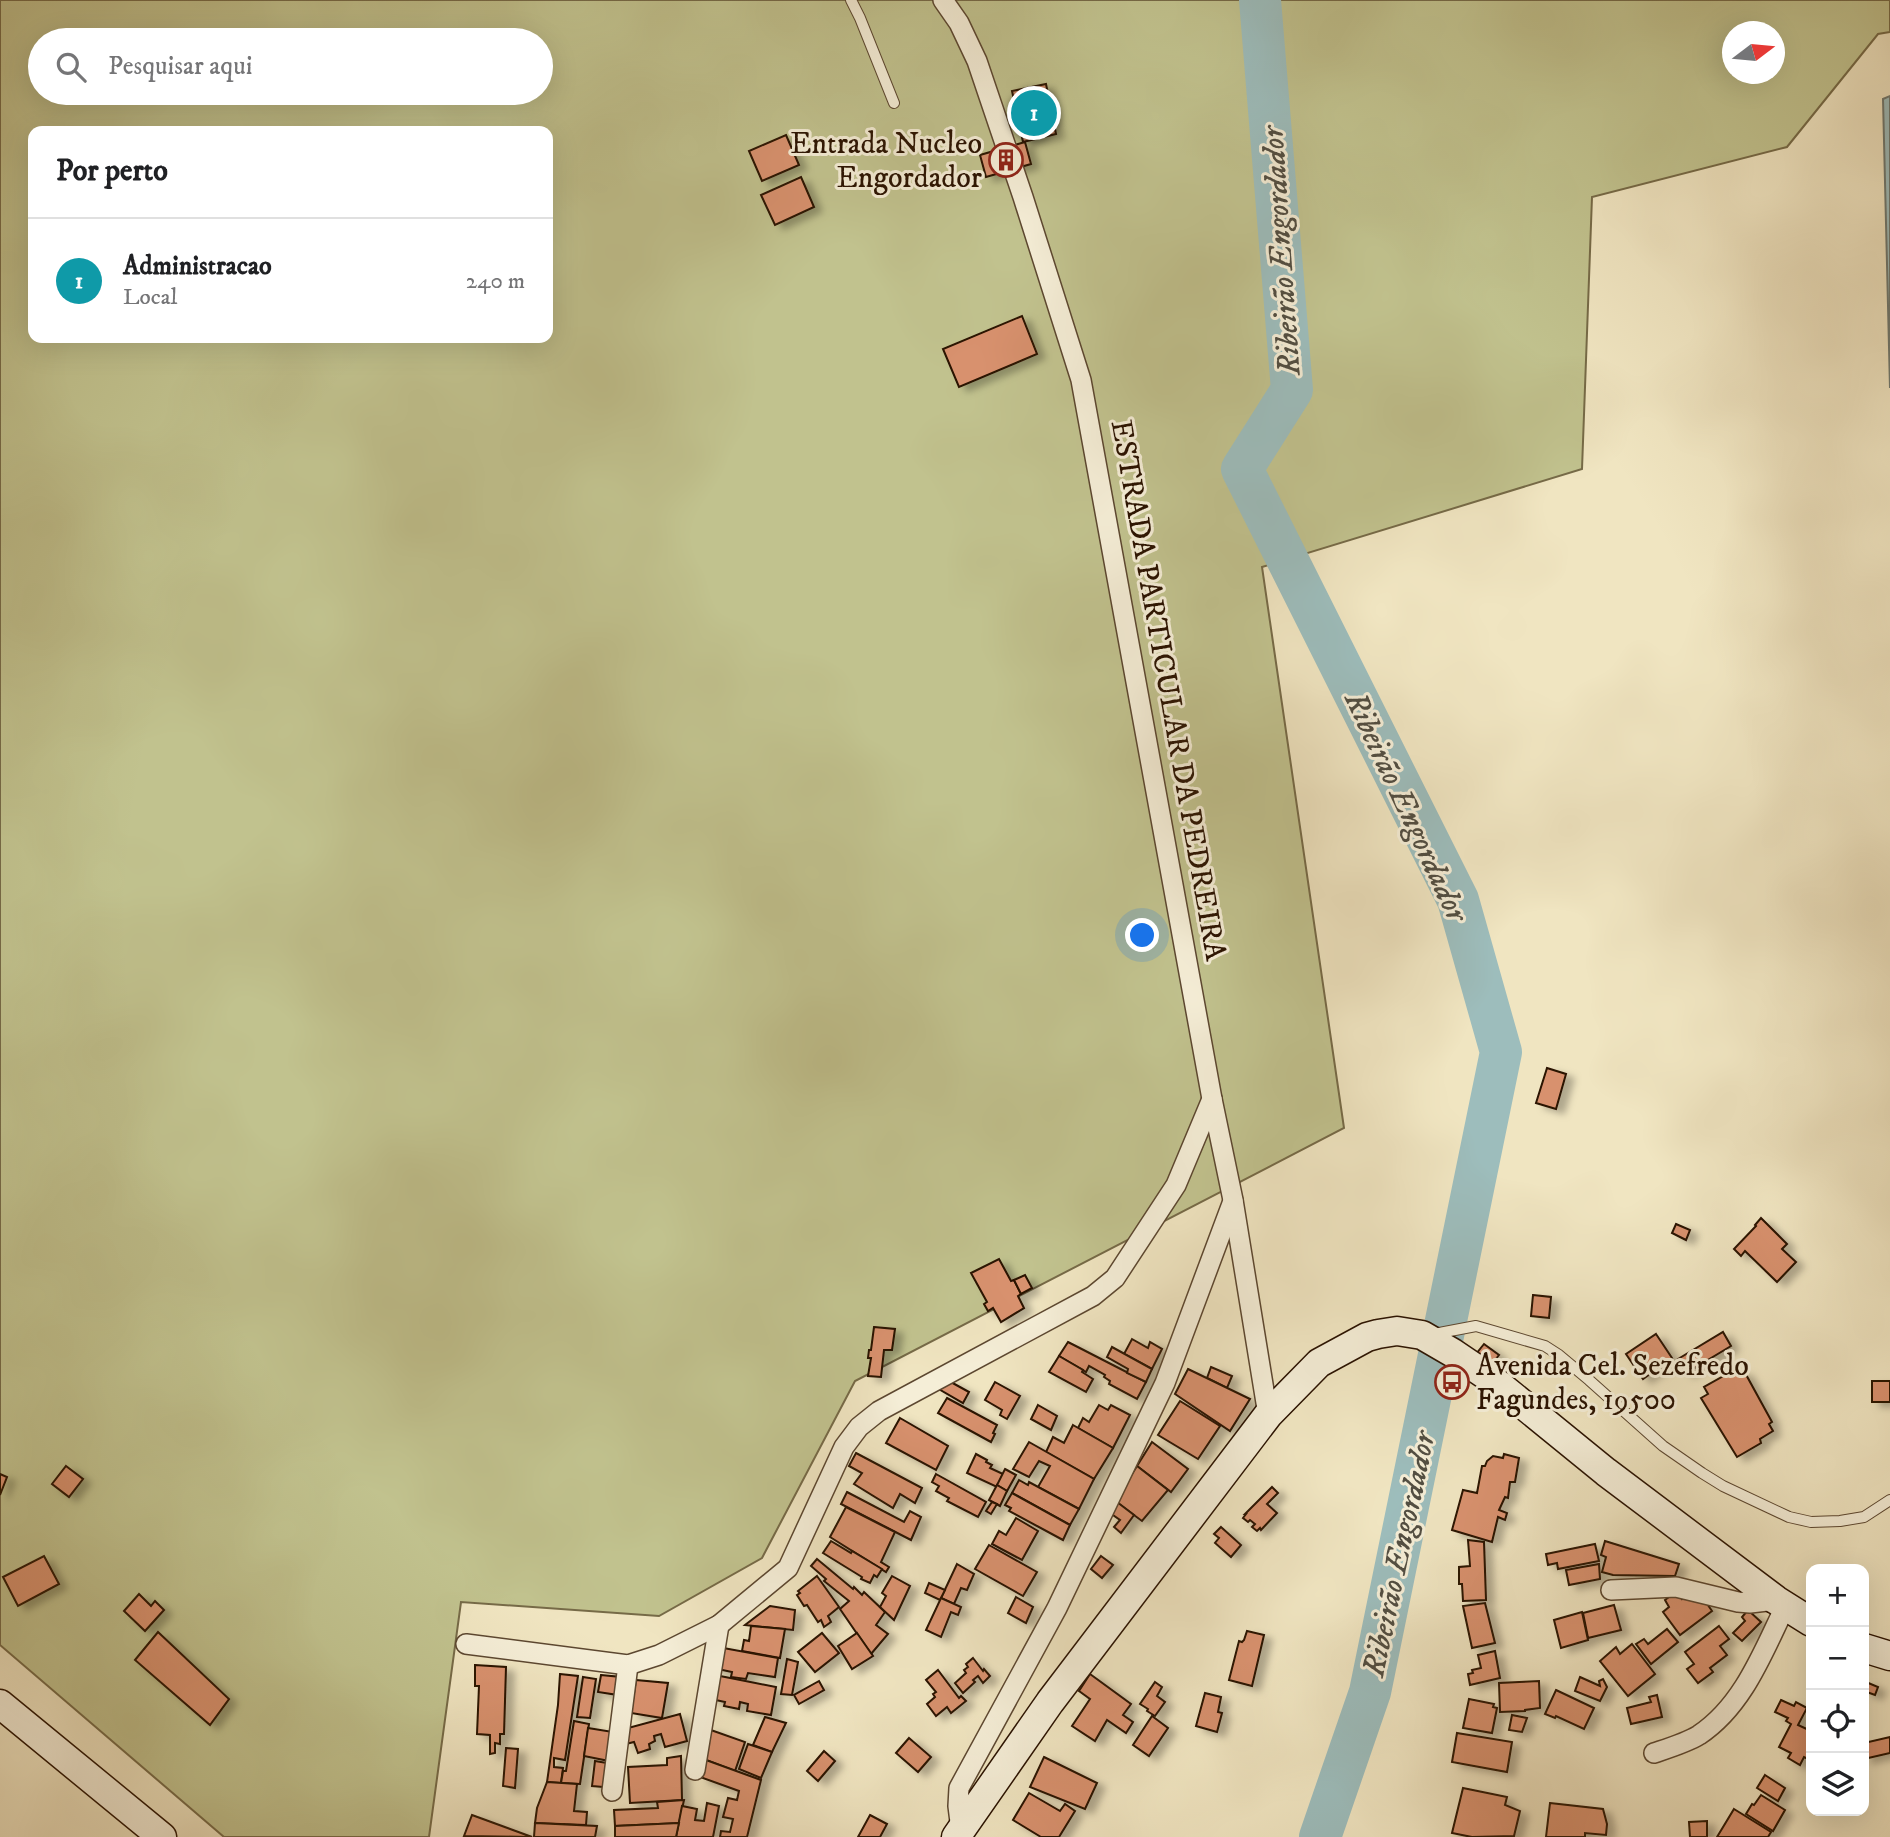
<!DOCTYPE html>
<html lang="pt">
<head>
<meta charset="utf-8">
<style>
	:root { --surface:#fff; --page:#f2f2f2; --text:#202124; --muted:#757577; --line:#e0e0e0; --accent:#0b8043 }
	body { margin:0; font-family:"IM FELL DW Pica",serif; background:var(--page); color:var(--text) }
	.controls { position:absolute; right:21px; bottom:21px; display:grid; overflow:hidden; border-radius:14px; box-shadow:0 7px 28px #0002 }
	.controls button { width:63px; height:63px; display:grid; place-items:center; padding:0; border:0; border-bottom:2px solid var(--line); background:var(--surface); color:var(--text); font:35px sans-serif }
	.compass { position:absolute; left:1722px; top:21px; width:63px; height:63px; border-radius:50%; background:var(--surface); box-shadow:0 7px 28px #0002; rotate:74deg }
	.you { position:absolute; left:1143px; top:936px; width:24px; height:24px; margin:-18px; border:5px solid #fff; border-radius:50%; background:#1a73e8; box-shadow:0 0 0 10px #1a73e833 }
	.badge { display:grid; place-items:center; width:46px; height:46px; border-radius:50%; background:var(--accent); color:#fff; font-size:23px; font-weight:700 }
	.pin { position:absolute; translate:-50% -50%; border:4px solid #fff; box-shadow:0 2px 7px #0006 }
	.list { margin:0; padding:0; list-style:none }
	h2 { display:flex; justify-content:space-between; align-items:center; height:91px; margin:0; padding:0 28px; font-size:30px }
	h2 small { font-size:23px; font-weight:400; color:var(--muted) }
	.list li { display:grid; grid-template-columns:46px 1fr auto; gap:21px; align-items:center; box-sizing:border-box; height:126px; padding:0 28px; border-top:2px solid var(--line) }
	.list b { display:block; font-size:26px; white-space:nowrap }
	.list p { margin:0; font-size:23px; white-space:nowrap; color:var(--muted) }
	.list em { font-size:23px; font-style:normal; color:var(--muted) }
	.icon { flex:none; width:38px; height:38px; fill:none; stroke:currentColor; stroke-width:2; stroke-linecap:round; stroke-linejoin:round }
	.map { position:relative; flex:none; width:1890px; height:1837px; overflow:hidden }
	.search { position:absolute; background:var(--surface); box-shadow:0 7px 28px #0002; left:28px; top:28px; width:525px; height:77px; display:flex; align-items:center; gap:18px; box-sizing:border-box; padding:0 24px; border-radius:38px; color:var(--muted); font-size:26px }
	.panel { position:absolute; background:var(--surface); box-shadow:0 7px 28px #0002; left:28px; top:126px; width:525px; height:217px; border-radius:14px }
	.map>svg:first-child { display:block }
	.green { fill:#c1c28e; stroke:#766a47; stroke-width:2; fill-rule:evenodd }
	.water { fill:#9dbdbc; stroke:#6f7971; stroke-width:2 }
	.lines { fill:none; stroke-linecap:round; stroke-linejoin:round }
	.river { stroke:#9dbdbc; stroke-width:42 }
	.building { fill:#d8916e; stroke:#2a1200; stroke-width:2; filter:url(#shadow) }
	.lane-casing { stroke:#5c4730; stroke-width:12 }
	.street-casing { stroke:#5c4730; stroke-width:22 }
	.secondary-casing { stroke:#2a1200; stroke-width:31 }
	.lane { stroke:#f5eed7; stroke-width:10 }
	.street { stroke:#f5eed7; stroke-width:19 }
	.secondary { stroke:#f5eed7; stroke-width:28 }
	.labels { text-anchor:middle; stroke-width:6; stroke-linejoin:round; paint-order:stroke }
	.poi-label { font-size:30px; fill:#2a1200; stroke:#f5eed7; text-anchor:end }
	.street-label { font-size:30px; fill:#2a1200; stroke:#f5eed7 }
	.water-label { font-size:32px; font-style:italic; fill:#524e42; stroke:#f5eed7 }
</style>
</head>
<body>
<div class="map">
<svg width="1890" height="1837" viewBox="0 0 1890 1837">
	<defs>
		<filter id="shadow"><feDropShadow dx="8" dy="4.5" stdDeviation="3.5" flood-color="#0004"/></filter>
	</defs>
	<rect width="100%" height="100%" fill="#f0e5c1"/>
	<filter id="stains"><feTurbulence type="fractalNoise" baseFrequency=".00286" numOctaves="4"/><feColorMatrix values="0 0 0 0 .2 0 0 0 0 .09 0 0 0 0 .02 0 0 0 .5 -.17"/></filter>
	<radialGradient id="worn" r=".72"><stop offset=".6" stop-color="#630" stop-opacity="0"/><stop offset="1" stop-color="#630" stop-opacity=".3"/></radialGradient>
	<path class="green" d="M0,0H1890V32L1878,34L1787,147L1592,197L1582,469L1262,567L1344,1128L855,1381L762,1558L659,1616L461,1602L429,1837H224L0,1645ZM1732,32H1774V74H1732ZM40,40H541V93H40ZM33,131H548V338H33Z"/>
	<polygon class="water" points="1890,96 1890,388 1883,99"/>
	<g class="lines">
		<polyline class="river" points="1260,0 1292,390 1242,469 1458,900 1501,1052 1370,1692 1320,1837"/>
	</g>
	<g class="building">
		<polygon points="1046,84 1056,134 1023,142 1012,91"/>
		<polygon points="786,135 799,165 762,181 749,151"/>
		<polygon points="1025,142 1031,164 986,177 980,155"/>
		<polygon points="801,177 814,207 775,225 761,195"/>
		<polygon points="1022,316 1037,354 959,387 943,349"/>
		<polygon points="1547,1068 1566,1074 1556,1109 1536,1103"/>
		<polygon points="1761,1218 1787,1244 1782,1249 1796,1262 1777,1282 1745,1251 1741,1256 1734,1249 1756,1226 1755,1225"/>
		<polygon points="1676,1224 1690,1230 1686,1240 1672,1233"/>
		<polygon points="999,1259 1011,1281 1014,1280 1021,1294 1018,1296 1024,1308 1001,1322 993,1308 988,1311 984,1304 987,1302 971,1273"/>
		<polygon points="1025,1275 1032,1288 1021,1294 1014,1280"/>
		<polygon points="1533,1295 1551,1297 1549,1318 1531,1316"/>
		<polygon points="874,1327 895,1329 892,1350 884,1350 881,1377 868,1376 871,1358 868,1358 869,1350 871,1350"/>
		<polygon points="1723,1332 1731,1346 1686,1373 1678,1359"/>
		<polygon points="1656,1334 1672,1358 1643,1379 1626,1354"/>
		<polygon points="1132,1339 1148,1348 1150,1342 1162,1349 1152,1369 1124,1354"/>
		<polygon points="1068,1342 1146,1382 1137,1399 1109,1384 1110,1381 1104,1377 1105,1375 1089,1366 1086,1372 1059,1356"/>
		<polygon points="1484,1344 1499,1355 1491,1365 1476,1354"/>
		<polygon points="1112,1347 1152,1369 1146,1382 1127,1373 1128,1369 1107,1357"/>
		<polygon points="1059,1356 1083,1370 1082,1372 1093,1379 1086,1392 1049,1372"/>
		<polygon points="1211,1367 1232,1376 1227,1388 1207,1378"/>
		<polygon points="1188,1369 1250,1399 1230,1431 1175,1394"/>
		<polygon points="1736,1369 1739,1374 1744,1371 1772,1422 1769,1424 1773,1431 1760,1439 1761,1443 1737,1457 1701,1398 1708,1394 1704,1387"/>
		<polygon points="949,1381 969,1392 963,1403 937,1388"/>
		<rect x="1872" y="1381" width="18" height="21"/>
		<polygon points="995,1382 1020,1396 1007,1419 1000,1415 1002,1410 985,1400"/>
		<polygon points="947,1398 997,1425 993,1433 995,1434 991,1442 938,1413"/>
		<polygon points="1180,1401 1220,1426 1198,1459 1158,1435"/>
		<polygon points="1038,1405 1057,1416 1051,1430 1031,1419"/>
		<polygon points="1099,1405 1108,1410 1111,1405 1130,1415 1113,1448 1078,1428 1083,1418 1089,1422"/>
		<polygon points="900,1418 948,1446 936,1470 886,1443"/>
		<polygon points="1073,1425 1113,1448 1094,1479 1046,1452 1053,1437 1064,1443"/>
		<polygon points="1029,1442 1094,1479 1079,1509 1038,1487 1050,1466 1039,1461 1029,1477 1013,1469"/>
		<polygon points="1152,1442 1188,1469 1171,1492 1137,1466"/>
		<polygon points="856,1453 922,1488 915,1503 900,1494 893,1508 854,1484 862,1473 849,1466"/>
		<polygon points="976,1454 987,1460 986,1462 992,1465 990,1468 1003,1474 997,1487 967,1473"/>
		<polygon points="1504,1454 1519,1458 1515,1482 1510,1482 1508,1498 1505,1497 1499,1510 1507,1513 1505,1520 1498,1517 1492,1542 1452,1530 1463,1490 1477,1493 1482,1466 1485,1466 1487,1461 1493,1456 1503,1458"/>
		<polygon points="66,1466 83,1479 69,1497 52,1484"/>
		<polygon points="1137,1466 1168,1490 1142,1521 1115,1501"/>
		<polygon points="1005,1469 1016,1475 1007,1491 997,1485"/>
		<polygon points="0,1474 7,1477 0,1495"/>
		<polygon points="936,1474 986,1502 978,1517 947,1501 949,1498 936,1491 939,1486 932,1482"/>
		<polygon points="1019,1480 1028,1485 1029,1482 1079,1509 1070,1525 1012,1493"/>
		<polygon points="997,1485 1007,1491 1000,1506 989,1500"/>
		<polygon points="1272,1487 1278,1493 1267,1504 1277,1513 1261,1530 1260,1528 1257,1531 1252,1527 1255,1524 1250,1520 1248,1522 1243,1518 1246,1514 1245,1514"/>
		<polygon points="847,1492 904,1522 910,1511 921,1517 911,1540 841,1504"/>
		<polygon points="1012,1493 1070,1525 1063,1540 1009,1511 1011,1508 1005,1505"/>
		<polygon points="992,1502 997,1504 991,1514 986,1511"/>
		<polygon points="1117,1502 1134,1515 1121,1533 1114,1527 1120,1520 1110,1513"/>
		<polygon points="846,1507 895,1532 881,1562 889,1567 886,1572 830,1537"/>
		<polygon points="1016,1518 1038,1531 1022,1560 992,1544 999,1531 1006,1535"/>
		<polygon points="1221,1527 1241,1545 1231,1557 1215,1543 1219,1538 1214,1534"/>
		<polygon points="1468,1540 1484,1542 1486,1600 1463,1601 1462,1584 1459,1584 1459,1567 1470,1566"/>
		<polygon points="831,1541 851,1553 852,1551 882,1569 877,1577 874,1575 870,1583 861,1579 862,1577 823,1553"/>
		<polygon points="1605,1541 1679,1564 1675,1576 1613,1575 1602,1572 1606,1557 1601,1555"/>
		<polygon points="1595,1544 1599,1561 1558,1569 1557,1563 1548,1565 1546,1554"/>
		<polygon points="989,1545 1037,1572 1023,1596 975,1569"/>
		<polygon points="44,1556 59,1584 18,1606 3,1577"/>
		<polygon points="1101,1556 1113,1565 1102,1578 1091,1569"/>
		<polygon points="817,1559 853,1589 854,1587 862,1595 864,1592 885,1612 876,1625 888,1634 871,1654 840,1609 849,1601 824,1581 826,1579 811,1566"/>
		<polygon points="957,1564 974,1574 967,1590 961,1588 954,1604 941,1598"/>
		<polygon points="1599,1564 1600,1579 1569,1585 1566,1570"/>
		<polygon points="817,1576 839,1607 828,1616 831,1622 824,1627 821,1620 818,1622 807,1605 804,1606 797,1595 800,1593 798,1591"/>
		<polygon points="892,1576 910,1586 894,1620 880,1607 886,1596 882,1593"/>
		<polygon points="929,1583 945,1590 940,1600 925,1593"/>
		<polygon points="1677,1591 1682,1599 1690,1594 1703,1598 1712,1611 1680,1635 1663,1612 1669,1607 1665,1600"/>
		<polygon points="139,1594 151,1606 155,1601 164,1610 145,1631 124,1611"/>
		<polygon points="1016,1597 1033,1607 1026,1623 1008,1613"/>
		<polygon points="941,1598 961,1607 958,1615 951,1612 941,1637 926,1630"/>
		<polygon points="1485,1603 1495,1643 1472,1648 1463,1606"/>
		<polygon points="1614,1605 1621,1630 1588,1638 1583,1613"/>
		<polygon points="770,1606 795,1610 793,1630 745,1625"/>
		<polygon points="1748,1610 1761,1622 1742,1641 1733,1633 1745,1621 1742,1617"/>
		<polygon points="1582,1612 1588,1640 1561,1648 1554,1620"/>
		<polygon points="751,1626 785,1629 780,1658 742,1651 744,1640 749,1641"/>
		<polygon points="1719,1626 1729,1639 1720,1646 1727,1655 1710,1668 1713,1672 1698,1683 1687,1669 1694,1664 1685,1652"/>
		<polygon points="1667,1629 1678,1642 1651,1664 1636,1644 1644,1639 1648,1644"/>
		<polygon points="1247,1631 1264,1635 1252,1686 1229,1680 1239,1641 1242,1642 1244,1640"/>
		<polygon points="158,1632 229,1699 210,1725 135,1660"/>
		<polygon points="822,1633 839,1653 815,1672 798,1652"/>
		<polygon points="857,1633 873,1656 852,1669 838,1646"/>
		<polygon points="1632,1644 1655,1674 1628,1696 1600,1661 1616,1647 1620,1654"/>
		<polygon points="718,1647 778,1658 775,1677 748,1673 746,1679 731,1677 732,1672 713,1668"/>
		<polygon points="1495,1651 1500,1678 1470,1685 1468,1674 1473,1673 1472,1670 1481,1668 1478,1655"/>
		<polygon points="973,1658 983,1671 984,1669 990,1676 983,1683 978,1676 973,1680 975,1682 963,1693 955,1683 966,1673 964,1670 968,1667 966,1664"/>
		<polygon points="787,1659 798,1662 792,1695 781,1694"/>
		<polygon points="475,1665 506,1667 504,1734 500,1734 500,1744 495,1743 495,1753 490,1754 490,1735 477,1734 479,1686 475,1686"/>
		<polygon points="938,1670 959,1698 961,1696 966,1701 951,1713 947,1707 936,1716 927,1704 935,1697 933,1694 936,1692 926,1680"/>
		<polygon points="560,1674 578,1676 565,1760 554,1758 554,1767 563,1768 561,1783 547,1782 558,1705"/>
		<polygon points="1090,1674 1131,1704 1123,1715 1133,1722 1126,1733 1107,1720 1095,1741 1072,1726 1090,1699 1079,1691"/>
		<polygon points="601,1675 621,1677 618,1695 598,1692"/>
		<polygon points="715,1675 776,1687 771,1715 747,1711 748,1704 740,1702 739,1709 724,1706 725,1702 711,1699"/>
		<polygon points="583,1677 596,1679 590,1718 577,1717"/>
		<polygon points="1580,1677 1600,1686 1599,1681 1603,1679 1607,1687 1600,1701 1575,1691"/>
		<polygon points="636,1680 668,1683 662,1718 631,1713"/>
		<polygon points="819,1681 824,1690 799,1704 794,1695"/>
		<polygon points="1539,1681 1540,1708 1525,1710 1525,1711 1500,1712 1499,1683"/>
		<polygon points="1155,1682 1162,1687 1157,1696 1165,1702 1155,1716 1147,1711 1148,1709 1140,1704"/>
		<polygon points="1866,1682 1878,1687 1875,1695 1864,1691"/>
		<polygon points="1556,1690 1594,1708 1584,1729 1556,1716 1555,1718 1545,1714"/>
		<polygon points="1205,1693 1221,1697 1218,1712 1222,1713 1217,1732 1196,1726"/>
		<polygon points="1657,1695 1662,1717 1631,1724 1627,1708 1651,1702 1649,1697"/>
		<polygon points="1469,1699 1494,1704 1493,1707 1497,1708 1492,1733 1463,1728"/>
		<polygon points="1781,1700 1794,1706 1796,1702 1807,1708 1798,1725 1811,1731 1811,1752 1808,1759 1804,1757 1800,1765 1788,1758 1791,1753 1779,1747 1791,1724 1786,1721 1788,1718 1775,1712"/>
		<polygon points="680,1714 687,1741 665,1747 661,1734 654,1736 655,1741 649,1744 650,1749 638,1753 634,1742 626,1744 628,1728"/>
		<polygon points="1512,1715 1527,1718 1522,1732 1509,1730"/>
		<polygon points="1152,1716 1168,1728 1149,1756 1133,1745"/>
		<polygon points="765,1717 786,1723 772,1752 753,1745"/>
		<polygon points="574,1721 589,1724 580,1784 561,1783 563,1771 566,1771"/>
		<polygon points="588,1728 613,1732 609,1761 584,1756"/>
		<polygon points="708,1729 745,1742 735,1771 698,1757"/>
		<polygon points="1457,1733 1512,1742 1507,1772 1452,1762"/>
		<polygon points="1890,1737 1890,1753 1864,1759 1864,1743"/>
		<polygon points="909,1738 931,1757 918,1772 896,1753"/>
		<polygon points="748,1744 772,1752 761,1778 739,1769"/>
		<polygon points="506,1748 518,1749 515,1788 503,1786"/>
		<polygon points="824,1751 835,1761 818,1781 807,1771"/>
		<polygon points="681,1756 682,1800 630,1803 628,1767 667,1765 667,1758"/>
		<polygon points="1044,1757 1097,1783 1085,1809 1030,1787"/>
		<polygon points="706,1760 761,1780 747,1837 720,1837 721,1831 730,1832 733,1819 723,1817 728,1798 737,1800 739,1791 700,1777"/>
		<polygon points="595,1761 607,1763 603,1787 592,1786"/>
		<polygon points="1765,1775 1785,1788 1778,1801 1757,1788"/>
		<polygon points="547,1782 577,1784 574,1811 587,1812 586,1825 535,1823 537,1808"/>
		<polygon points="1463,1788 1507,1797 1505,1805 1520,1811 1514,1836 1472,1837 1452,1833"/>
		<polygon points="1029,1793 1060,1811 1065,1804 1075,1811 1059,1837 1041,1837 1013,1820"/>
		<polygon points="1761,1795 1785,1810 1773,1831 1746,1814 1752,1804 1754,1805"/>
		<polygon points="684,1800 679,1823 615,1826 614,1810 658,1808 657,1802"/>
		<polygon points="707,1803 719,1806 713,1837 676,1837 682,1806 697,1809 695,1820 704,1821"/>
		<polygon points="1550,1803 1603,1809 1607,1824 1606,1835 1585,1833 1585,1837 1546,1837"/>
		<polygon points="1734,1809 1771,1832 1768,1837 1717,1837"/>
		<polygon points="472,1815 532,1837 464,1836"/>
		<polygon points="870,1815 887,1824 880,1837 858,1837"/>
		<polygon points="1707,1821 1707,1837 1690,1837 1689,1822"/>
		<polygon points="535,1823 597,1826 595,1837 534,1837"/>
		<polygon points="679,1823 676,1837 615,1837 615,1826"/>
	</g>
	<g class="lines">
		<g class="lane-casing">
			<g id="lane">
				<polyline points="851,0 860,18 894,103"/>
				<polyline points="1434,1334 1476,1326 1545,1346 1559,1355 1589,1380 1663,1446 1702,1473 1723,1486 1789,1517 1811,1522 1840,1521 1864,1517 1890,1500"/>
			</g>
		</g>
		<g class="street-casing">
			<g id="street">
				<polyline points="943,0 959,23 977,61 1023,197 1081,380 1212,1099 1233,1200 1268,1415"/>
				<polyline points="1611,1590 1676,1587 1738,1602 1750,1603 1776,1600"/>
				<polyline points="466,1644 628,1665 659,1655 719,1625 788,1568 844,1447 859,1427 879,1411 1093,1296 1115,1278 1176,1185 1212,1099"/>
				<path d="M1654,1753C1669,1748 1686,1743 1699,1735C1743,1706 1763,1652 1785,1607"/>
				<polyline points="695,1770 719,1625"/>
				<polyline points="612,1791 628,1665"/>
				<polyline points="961,1830 958,1806 959,1788 1057,1608 1165,1383 1233,1201"/>
			</g>
		</g>
		<g class="secondary-casing">
			<g id="secondary">
				<polyline points="1864,1648 1890,1656"/>
				<polyline points="0,1704 162,1837"/>
				<polyline points="956,1837 1050,1702 1268,1415 1319,1363 1367,1337 1378,1334 1397,1331 1422,1335 1453,1353 1493,1380 1606,1472 1776,1600 1811,1622"/>
			</g>
		</g>
		<use href="#lane" class="lane"/>
		<use href="#street" class="street"/>
		<use href="#secondary" class="secondary"/>
	</g>
	<defs>
		<g id="building-ring" transform="scale(1.75)"><circle r="9.5" fill="#f5eed7" stroke="#8f2418" stroke-width="1.5"/><path d="M-4-6H4V6H1V3H-1V6H-4ZM-2.5-4.3h1.7v1.8h-1.7ZM.8-4.3h1.7v1.8H.8ZM-2.5-1h1.7V.8h-1.7ZM.8-1h1.7V.8H.8Z" fill="#8f2418"/></g>
		<g id="bus-ring" transform="scale(1.75)"><circle r="9.5" fill="#f5eed7" stroke="#8f2418" stroke-width="1.5"/><path d="M-5-6H5V4H4V6H2V4H-2V6H-4V4H-5ZM-3.5-4V0h7V-4ZM-3.5 1.2v1.5H-2V1.2ZM2 1.2v1.5H3.5V1.2Z" fill="#8f2418"/></g>
	</defs>
	<g fill-rule="evenodd">
		<use href="#building-ring" x="1006" y="160"/>
		<use href="#bus-ring" x="1452" y="1382"/>
	</g>
	<g class="labels">
		<g class="poi-label">
			<text x="982" y="153">Entrada Nucleo<tspan x="982" dy="34">Engordador</tspan></text>
			<text x="1476" y="1375" text-anchor="start">Avenida Cel. Sezefredo<tspan x="1476" dy="34">Fagundes, 19500</tspan></text>
		</g>
		<g class="street-label">
			<text transform="translate(1169 690) rotate(80)" y="10">ESTRADA PARTICULAR DA PEDREIRA</text>
		</g>
		<g class="water-label">
			<text transform="translate(1280 251) rotate(-94)" y="11">Ribeirão Engordador</text>
			<text transform="translate(1407 806) rotate(65)" y="11">Ribeirão Engordador</text>
			<text transform="translate(1398 1554) rotate(-78)" y="11">Ribeirão Engordador</text>
		</g>
	</g>
	<rect width="100%" height="100%" filter="url(#stains)"/>
	<rect width="100%" height="100%" fill="url(#worn)"/>
</svg>
<div class="controls">
<button>+</button>
<button>−</button>
<button><svg class="icon" aria-label="locate" viewBox="0 0 24 24"><circle cx="12" cy="12" r="6"/><path d="M12 2v4M12 18v4M2 12h4M18 12h4"/></svg></button>
<button><svg class="icon" aria-label="layers" viewBox="0 0 24 24"><path d="M12 4l9 5-9 5-9-5zM3 14l9 5 9-5"/></svg></button>
</div>
<svg class="compass" viewBox="-18 -18 36 36"><path d="M0-13l5 13h-10z" fill="#e53935"/><path d="M0 13l5-13h-10z" fill="#757577"/></svg>
<div class="you"></div>
<div class="pin badge" style="left:1034px;top:113px;background:#0f9aa8">1</div>
<div class="search"><svg class="icon" aria-label="search" viewBox="0 0 24 24"><circle cx="10" cy="10" r="6"/><path d="M15 15l6 6"/></svg>Pesquisar aqui</div>
<section class="panel">
<h2>Por perto<small></small></h2>
<ul class="list">
<li><span class="badge" style="background:#0f9aa8">1</span><div><b>Administracao</b><p>Local</p></div><em>240 m</em></li>
</ul>
</section>
</div>
</body>
</html>
